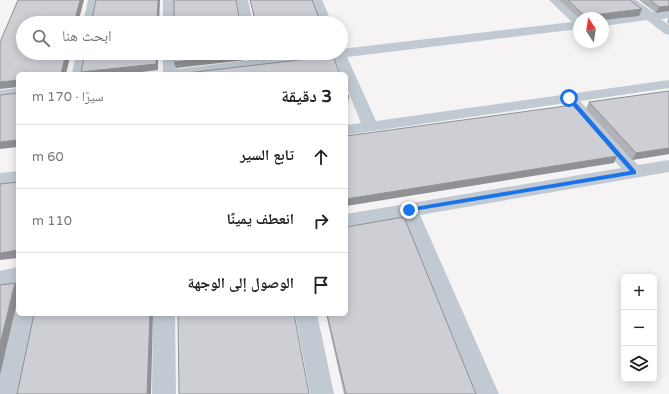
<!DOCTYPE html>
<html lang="ar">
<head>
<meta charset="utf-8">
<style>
	:root { --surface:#fff; --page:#f6f6f6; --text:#222; --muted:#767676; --line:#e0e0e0 }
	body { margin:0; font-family:"Varela Round","Noto Naskh Arabic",sans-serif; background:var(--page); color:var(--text); direction:rtl }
	.controls { position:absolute; right:12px; bottom:12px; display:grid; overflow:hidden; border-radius:6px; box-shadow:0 2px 10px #0003 }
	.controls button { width:36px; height:36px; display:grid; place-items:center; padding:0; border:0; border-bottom:1px solid var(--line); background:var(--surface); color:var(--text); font:20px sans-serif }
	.compass { position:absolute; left:573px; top:12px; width:36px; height:36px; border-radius:50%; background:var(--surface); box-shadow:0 2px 10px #0003; rotate:348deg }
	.stop { position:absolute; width:12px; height:12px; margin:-9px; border:3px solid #1a73e8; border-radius:50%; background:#fff }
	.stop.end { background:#1a73e8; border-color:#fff; box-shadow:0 1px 4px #0008 }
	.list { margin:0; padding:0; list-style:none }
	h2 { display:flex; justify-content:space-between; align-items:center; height:52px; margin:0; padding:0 16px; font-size:17px }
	h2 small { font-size:13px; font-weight:400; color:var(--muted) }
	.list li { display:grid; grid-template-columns:26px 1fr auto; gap:12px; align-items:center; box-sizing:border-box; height:64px; padding:0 16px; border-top:1px solid var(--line) }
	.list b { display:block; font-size:15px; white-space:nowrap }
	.list em { font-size:13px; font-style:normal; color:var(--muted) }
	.icon { flex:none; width:22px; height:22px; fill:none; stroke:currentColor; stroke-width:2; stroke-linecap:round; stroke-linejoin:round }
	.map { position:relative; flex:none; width:669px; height:394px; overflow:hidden; direction:ltr }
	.search { position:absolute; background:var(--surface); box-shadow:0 2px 10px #0003; left:16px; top:16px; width:332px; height:44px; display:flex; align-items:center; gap:10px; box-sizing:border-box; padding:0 14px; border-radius:22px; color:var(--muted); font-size:15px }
	.panel { position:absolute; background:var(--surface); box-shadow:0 2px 10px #0003; left:16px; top:72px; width:332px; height:244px; border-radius:6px; direction:rtl }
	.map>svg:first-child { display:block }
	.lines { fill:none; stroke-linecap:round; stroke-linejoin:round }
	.street { fill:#c1cad2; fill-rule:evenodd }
	.wall { fill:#b0b2b7 }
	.shaded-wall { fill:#909195 }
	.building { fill:#cdcfd5; stroke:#909195 }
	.route { fill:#1a73e8 }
</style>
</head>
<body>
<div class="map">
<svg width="669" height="394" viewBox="0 0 669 394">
	<rect width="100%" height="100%" fill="#f5f3f3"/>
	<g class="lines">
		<g class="street">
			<polygon points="88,0 100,0 95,23 83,23"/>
			<rect x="163" y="0" width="12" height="23"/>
			<polygon points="236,0 248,0 253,23 241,23"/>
			<polygon points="310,0 322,0 332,23 320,23"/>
			<polygon points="549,0 562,0 582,18 579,18 579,29 347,57 376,121 669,80 669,88 580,101 638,165 669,160 669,172 420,215 499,394 475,394 403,218 346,228 346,214 621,168 566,103 346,135 346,125 361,123 346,86 346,74 341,74 334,58 203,74 161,74 163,71 163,53 177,53 177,69 310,53 341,53 341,49 572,22"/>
			<polygon points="623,0 636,0 653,12 669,10 669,18 661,19 669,25 669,35 665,34 647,20 603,26 603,18 639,14"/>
			<polygon points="76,53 90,53 86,74 72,74"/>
			<polygon points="18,88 18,96 0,98 0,90"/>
			<polygon points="18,171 18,183 0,185 0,173"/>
			<polygon points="18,267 18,285 0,289 0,271"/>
			<polygon points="16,307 18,307 18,314 35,314 19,394 0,394 0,371 13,314"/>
			<polygon points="153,314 175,314 176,394 152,394"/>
			<polygon points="295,314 317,314 334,394 310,394"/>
		</g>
	</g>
	<g class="wall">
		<polygon points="250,0 312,0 321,23 255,23"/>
		<polygon points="559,0 630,0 639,16 603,18 579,18"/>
		<polygon points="639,0 669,0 656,13"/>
		<polygon points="669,17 669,24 667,22"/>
		<polygon points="669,91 669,154 632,160 586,109 589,102"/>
		<polygon points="326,314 346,314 476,394 344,394"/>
	</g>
	<g class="shaded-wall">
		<polygon points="80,0 84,0 78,23 74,23"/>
		<polygon points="158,0 160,0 159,23 157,23"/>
		<polygon points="669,6 669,11 656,13 659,7"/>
		<polygon points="642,9 639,16 603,20 603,18 584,18 585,16"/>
		<polygon points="66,53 71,53 66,74 61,74"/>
		<polygon points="156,53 158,53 158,70 126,74 82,74 81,72"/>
		<polygon points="262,53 308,53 263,58"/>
		<polygon points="245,54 246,60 176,68 174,62"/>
		<polygon points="18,80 18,87 0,89 0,82"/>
		<polygon points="346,97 349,97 348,104 346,104"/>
		<polygon points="18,140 18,147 0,149 0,142"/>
		<polygon points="669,148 669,154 632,160 636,153"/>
		<polygon points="617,156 614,163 346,206 346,199"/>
		<polygon points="18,250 18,258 0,260 0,253"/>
		<polygon points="15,283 18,287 18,298 0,375 0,344"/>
		<polygon points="150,314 153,314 151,394 147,394"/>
	</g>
	<g class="building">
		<polygon points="18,0 80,0 74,23 23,23 23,53 66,53 61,74 18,74 18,80 0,82 0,42"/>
		<polygon points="96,0 158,0 157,23 91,23"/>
		<polygon points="174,0 236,0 240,23 174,23"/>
		<polygon points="250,0 312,0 321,23 256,23"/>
		<polygon points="568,0 630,0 642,9 585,16"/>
		<polygon points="650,0 669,0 669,6 659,7"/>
		<polygon points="85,53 156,53 156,64 81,72"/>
		<polygon points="174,53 245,53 245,54 174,62"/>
		<polygon points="333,56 340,74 178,74"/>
		<polygon points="346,90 349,97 346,97"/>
		<polygon points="669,91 669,148 636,153 589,102"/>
		<polygon points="18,93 18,140 0,142 0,95"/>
		<polygon points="573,105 617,156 346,199 346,136"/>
		<polygon points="18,182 18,250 0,253 0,184"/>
		<polygon points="404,217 476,394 346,394 327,314 346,314 346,227"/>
		<polygon points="15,283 0,344 0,285"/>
		<polygon points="34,314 150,314 147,394 17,394"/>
		<polygon points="178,314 294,314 309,394 179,394"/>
	</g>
	<polygon class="route" points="567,97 571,97 636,171 636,174 407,212 406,210 409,208 630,171 567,99"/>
</svg>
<div class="controls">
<button>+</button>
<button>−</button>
<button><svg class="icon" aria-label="layers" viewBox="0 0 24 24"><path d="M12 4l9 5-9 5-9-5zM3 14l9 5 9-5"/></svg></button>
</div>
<svg class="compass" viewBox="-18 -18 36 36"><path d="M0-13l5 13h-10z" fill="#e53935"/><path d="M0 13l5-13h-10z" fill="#767676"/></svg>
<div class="stop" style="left:569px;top:98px"></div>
<div class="stop end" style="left:409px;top:210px"></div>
<div class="search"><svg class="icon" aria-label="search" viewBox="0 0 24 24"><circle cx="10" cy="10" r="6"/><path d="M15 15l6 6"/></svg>ابحث هنا</div>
<section class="panel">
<h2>3 دقيقة<small>سيرًا · 170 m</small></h2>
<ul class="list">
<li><svg class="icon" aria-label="ahead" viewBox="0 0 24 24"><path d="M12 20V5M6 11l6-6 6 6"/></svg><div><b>تابع السير</b></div><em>60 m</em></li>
<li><svg class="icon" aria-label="right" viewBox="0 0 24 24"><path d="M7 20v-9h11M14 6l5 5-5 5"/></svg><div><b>انعطف يمينًا</b></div><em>110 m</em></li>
<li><svg class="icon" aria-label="arrive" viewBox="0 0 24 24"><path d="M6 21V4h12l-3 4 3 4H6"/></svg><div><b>الوصول إلى الوجهة</b></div></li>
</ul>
</section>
</div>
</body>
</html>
